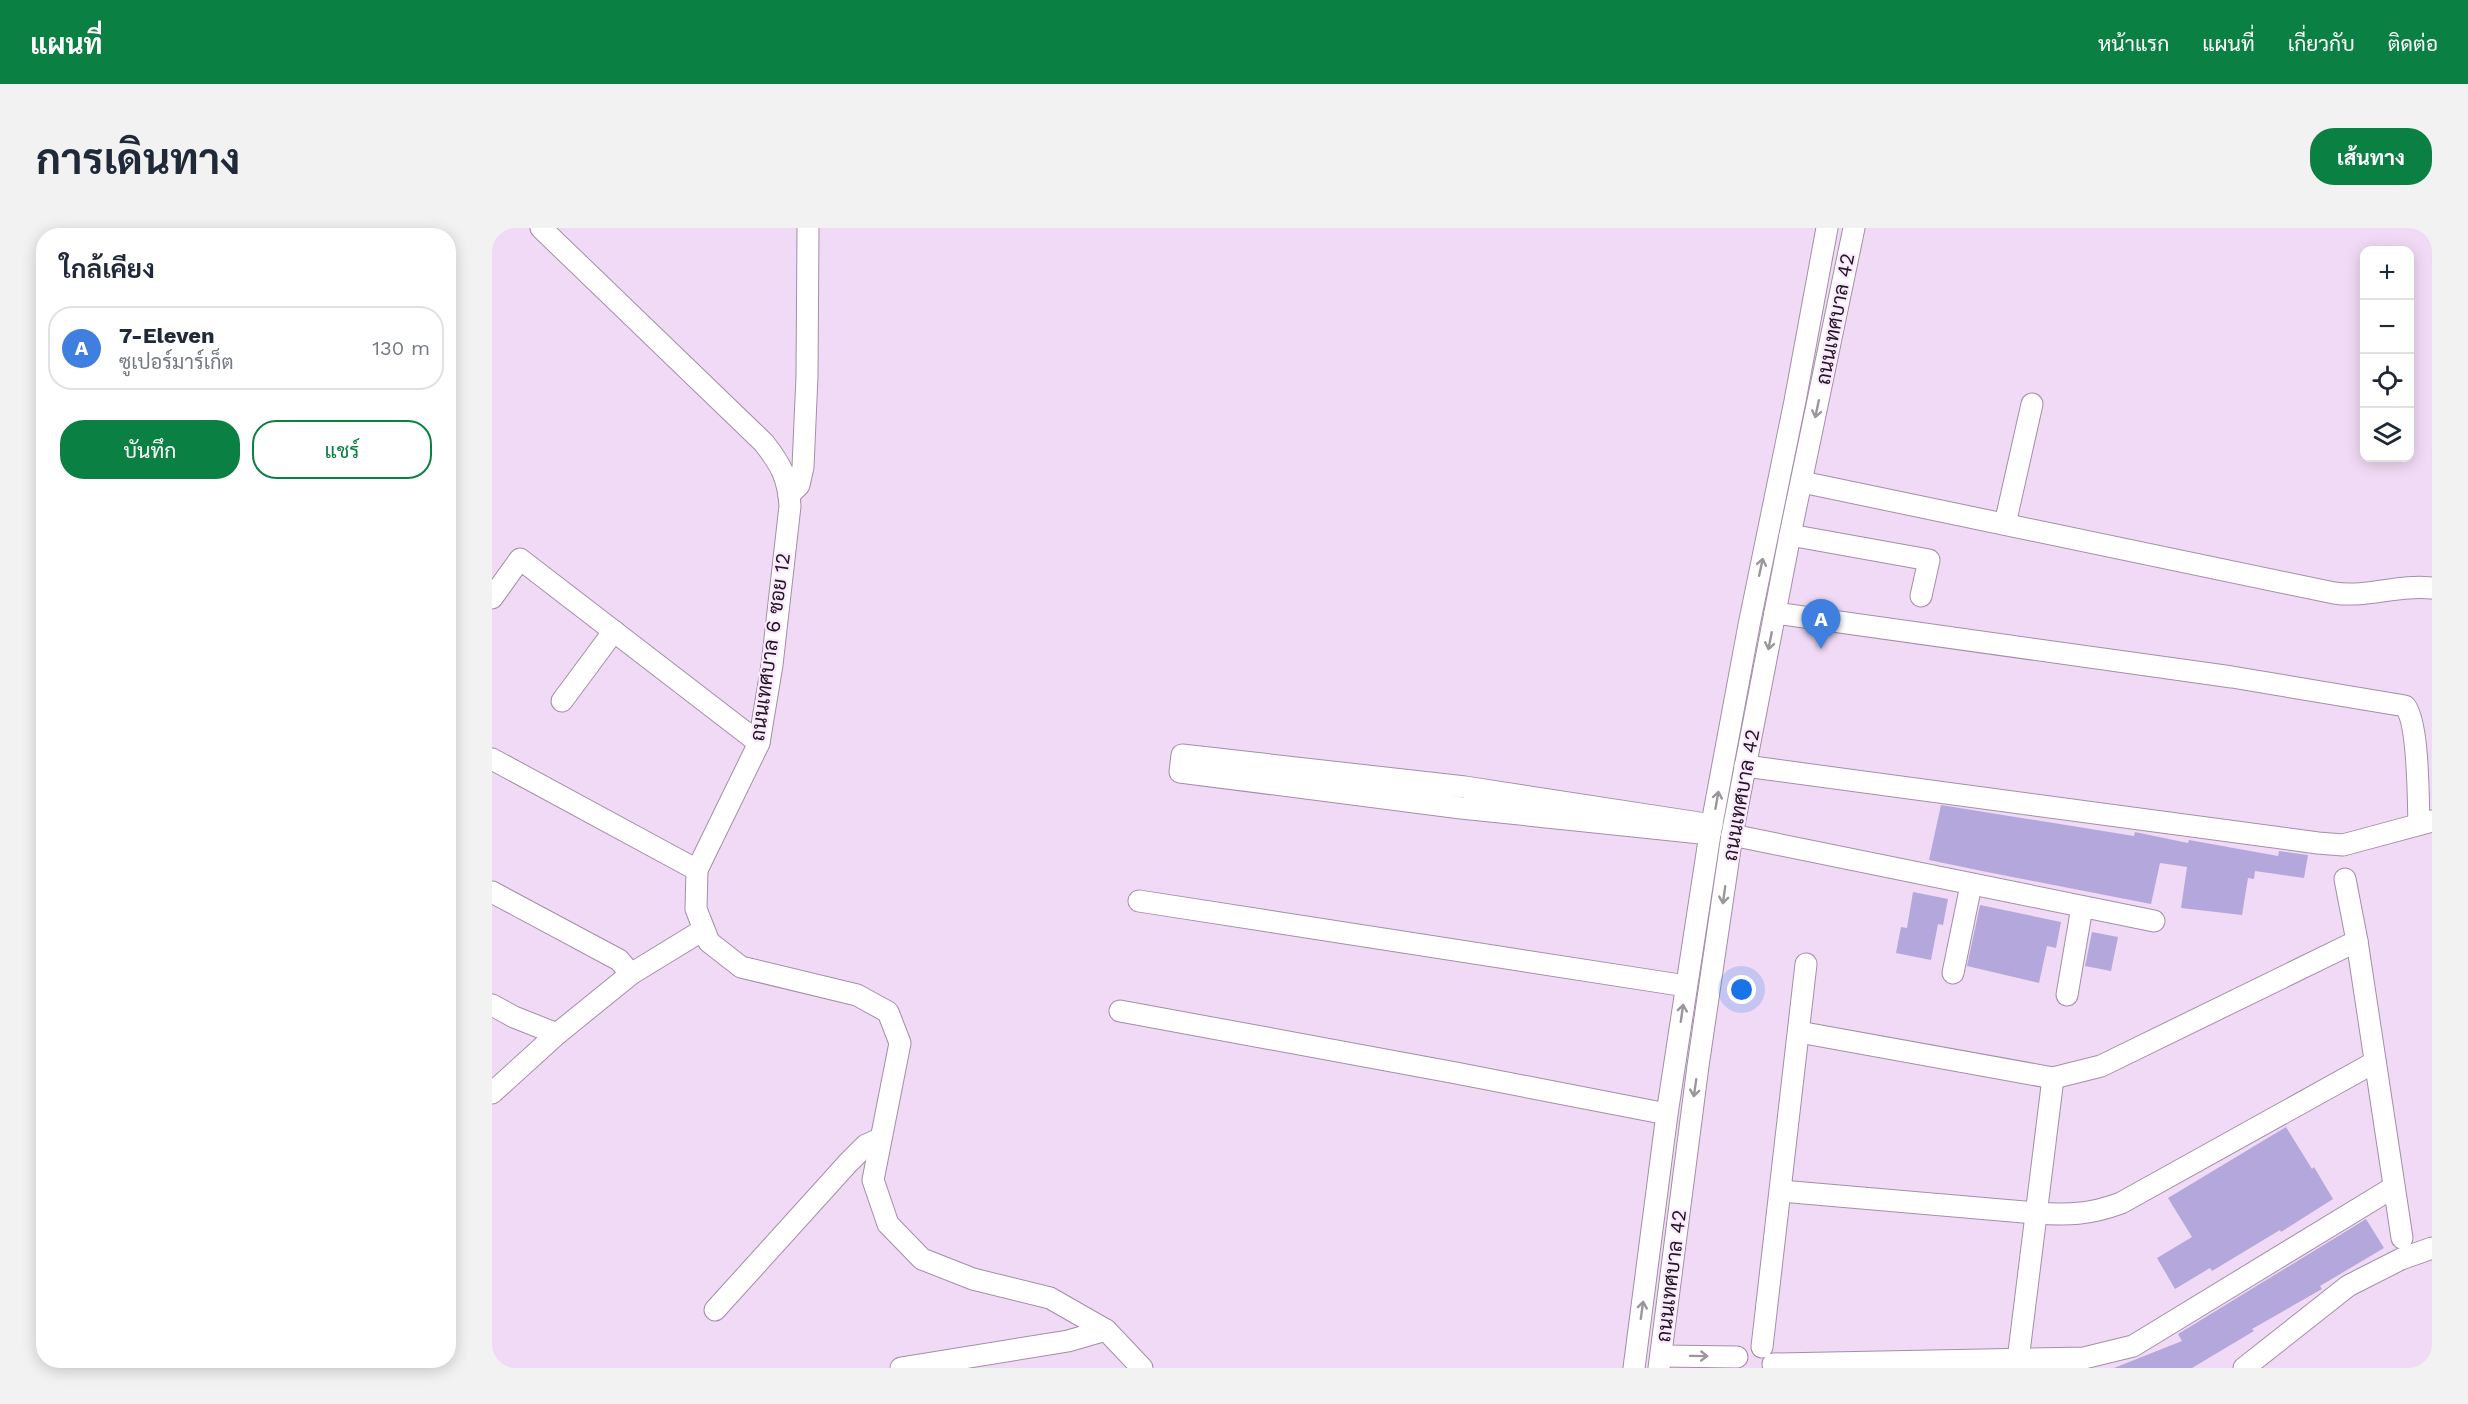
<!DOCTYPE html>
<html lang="th">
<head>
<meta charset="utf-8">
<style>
	:root { --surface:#fff; --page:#f2f2f3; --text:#1f2937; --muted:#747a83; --line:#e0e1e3; --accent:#0b8043 }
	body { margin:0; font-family:"Work Sans",Sarabun,sans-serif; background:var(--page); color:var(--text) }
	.controls { position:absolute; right:18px; top:18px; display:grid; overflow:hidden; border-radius:12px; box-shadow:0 3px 15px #0003 }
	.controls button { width:54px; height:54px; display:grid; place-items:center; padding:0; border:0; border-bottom:2px solid var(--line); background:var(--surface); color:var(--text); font:30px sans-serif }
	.you { position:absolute; left:1250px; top:762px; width:21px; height:21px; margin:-15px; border:4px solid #fff; border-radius:50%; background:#1a73e8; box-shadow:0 0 0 9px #1a73e833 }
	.badge { display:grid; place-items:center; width:39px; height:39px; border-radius:50%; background:var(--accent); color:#fff; font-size:20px; font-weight:700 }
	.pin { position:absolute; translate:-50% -50px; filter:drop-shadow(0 2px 3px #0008) }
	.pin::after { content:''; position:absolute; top:32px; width:21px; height:18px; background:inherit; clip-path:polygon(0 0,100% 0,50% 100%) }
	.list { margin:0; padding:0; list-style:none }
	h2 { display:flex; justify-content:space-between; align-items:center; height:78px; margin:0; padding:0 24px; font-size:26px }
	h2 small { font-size:20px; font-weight:400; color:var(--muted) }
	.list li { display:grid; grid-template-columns:39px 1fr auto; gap:18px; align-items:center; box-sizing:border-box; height:84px; margin:0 12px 12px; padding:0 12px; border:2px solid var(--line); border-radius:24px }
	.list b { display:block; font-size:22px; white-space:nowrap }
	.list p { margin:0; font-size:20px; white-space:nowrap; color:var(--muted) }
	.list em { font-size:20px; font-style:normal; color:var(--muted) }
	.actions { display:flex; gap:12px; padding:18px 24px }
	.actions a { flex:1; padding:14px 0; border:2px solid var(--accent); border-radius:24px; text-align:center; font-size:21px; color:var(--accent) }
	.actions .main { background:var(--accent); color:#fff }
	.icon { flex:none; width:33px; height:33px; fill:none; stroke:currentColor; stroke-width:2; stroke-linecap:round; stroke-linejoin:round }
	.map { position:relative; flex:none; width:1940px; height:1140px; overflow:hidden; border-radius:24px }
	header { display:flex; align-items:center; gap:36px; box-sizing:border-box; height:84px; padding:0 30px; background:var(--accent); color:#fff }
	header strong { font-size:28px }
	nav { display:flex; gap:33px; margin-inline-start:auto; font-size:21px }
	.intro { display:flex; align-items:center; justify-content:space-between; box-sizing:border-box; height:144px; padding:0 36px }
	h1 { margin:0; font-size:42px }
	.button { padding:15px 27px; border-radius:24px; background:var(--accent); color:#fff; font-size:21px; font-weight:700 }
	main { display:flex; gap:36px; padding:0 36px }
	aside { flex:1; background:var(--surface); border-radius:24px; box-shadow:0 3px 15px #0003 }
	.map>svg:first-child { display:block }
	.building { fill:#b4a7db }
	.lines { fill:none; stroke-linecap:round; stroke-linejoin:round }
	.minor-casing { stroke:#a48ea7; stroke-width:23 }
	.minor { stroke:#fff; stroke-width:21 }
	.oneway { stroke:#9a969b }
	.labels { text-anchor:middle; stroke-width:4.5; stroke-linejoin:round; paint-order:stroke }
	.street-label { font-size:20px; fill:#1f1620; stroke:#fce9ff }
</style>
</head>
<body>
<header>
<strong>แผนที่</strong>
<nav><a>หน้าแรก</a><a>แผนที่</a><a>เกี่ยวกับ</a><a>ติดต่อ</a></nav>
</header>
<div class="intro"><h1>การเดินทาง</h1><a class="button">เส้นทาง</a></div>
<main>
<aside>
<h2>ใกล้เคียง<small></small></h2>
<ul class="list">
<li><span class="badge" style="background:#3f7fe0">A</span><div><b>7-Eleven</b><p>ซูเปอร์มาร์เก็ต</p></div><em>130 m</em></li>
</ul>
<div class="actions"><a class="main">บันทึก</a><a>แชร์</a></div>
</aside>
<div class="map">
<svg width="1940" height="1140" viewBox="0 0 1940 1140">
	<rect width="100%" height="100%" fill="#f1daf5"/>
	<g class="building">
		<polygon points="1449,577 1642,608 1643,604 1696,615 1697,612 1786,628 1787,623 1816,627 1812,650 1763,643 1762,651 1756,650 1750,687 1689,680 1695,639 1682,637 1668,635 1659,676 1490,643 1437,632"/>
		<polygon points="1421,664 1456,671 1451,697 1446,696 1439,732 1404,725 1409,699 1415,700"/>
		<polygon points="1488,677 1569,694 1564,720 1555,718 1547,755 1475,738"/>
		<polygon points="1600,704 1626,709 1619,743 1593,738"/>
		<polygon points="1794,899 1820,941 1822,939 1841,971 1789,1004 1788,1002 1720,1043 1718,1040 1683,1061 1665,1030 1700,1009 1676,970"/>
		<polygon points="1874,991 1892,1020 1828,1058 1830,1061 1760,1101 1762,1103 1700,1140 1622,1140 1690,1113 1686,1106"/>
	</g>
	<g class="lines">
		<g class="minor-casing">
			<g id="minor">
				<path d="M49,0L272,215C289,237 296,249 298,278L280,437L267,515L205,642L204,681L217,714L249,739L365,767L396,784L408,815L381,952L396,996L430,1031L481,1051L558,1070L614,1102L650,1140"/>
				<path d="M1310,254L1842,365C1877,370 1906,356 1940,360"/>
				<polyline points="297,267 307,257 311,239 315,148 316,0"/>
				<polyline points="1513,296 1540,176"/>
				<polyline points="1298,307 1437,332 1429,368"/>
				<polyline points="0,370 28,331 267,515"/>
				<path d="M1283,385L1740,449L1913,478C1927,495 1926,571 1927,596"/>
				<polyline points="70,473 122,403"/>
				<polyline points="0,531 205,642"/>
				<polyline points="1253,538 1826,615 1851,617 1940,593"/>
				<polyline points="1218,606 969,580 688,544 690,527 973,559 1220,597"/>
				<polyline points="1240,607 1662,693"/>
				<polyline points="1853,651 1865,713 1910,1010"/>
				<polyline points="0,664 127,732 139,746"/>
				<polyline points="647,673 1194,758"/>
				<polyline points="1461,745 1479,657"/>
				<polyline points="1575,767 1590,679"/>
				<polyline points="0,777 22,789 65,806"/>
				<polyline points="628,783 964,845 1175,886"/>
				<polyline points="1307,804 1561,850 1609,838 1865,713"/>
				<polyline points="0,865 65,806 139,746 211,702"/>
				<path d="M1289,963L1543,985C1576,987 1597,987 1629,975L1883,834"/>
				<polyline points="223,1082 356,935 374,917 388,911"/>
				<polyline points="1270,1119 1314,736"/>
				<polyline points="1169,1128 1245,1129"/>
				<polyline points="1526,1132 1561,850"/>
				<polyline points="1281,1136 1592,1130 1641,1118 1902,959"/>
				<polyline points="409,1140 576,1113 614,1102"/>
				<polyline points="1142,1140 1175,886 1218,606 1257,397 1303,173 1335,0"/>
				<polyline points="1167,1140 1206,838 1240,607 1298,307 1362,0"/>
				<polyline points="1752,1140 1856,1058 1909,1031 1940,1020"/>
			</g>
		</g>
		<use href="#minor" class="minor"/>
	</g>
	<defs><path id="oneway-shaft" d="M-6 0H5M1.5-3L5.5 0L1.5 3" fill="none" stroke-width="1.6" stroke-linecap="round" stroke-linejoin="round" transform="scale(1.5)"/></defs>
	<g class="oneway">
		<use href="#oneway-shaft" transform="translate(1325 181) rotate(102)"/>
		<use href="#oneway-shaft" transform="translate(1269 339) rotate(-78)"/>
		<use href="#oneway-shaft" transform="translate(1278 413) rotate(101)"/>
		<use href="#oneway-shaft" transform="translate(1225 572) rotate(-80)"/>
		<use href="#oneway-shaft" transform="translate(1232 667) rotate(98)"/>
		<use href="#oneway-shaft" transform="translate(1190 785) rotate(-82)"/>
		<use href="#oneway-shaft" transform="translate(1203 860) rotate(98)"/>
		<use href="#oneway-shaft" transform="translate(1150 1082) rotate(-82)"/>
		<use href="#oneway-shaft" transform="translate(1207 1128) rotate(1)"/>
	</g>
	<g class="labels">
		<g class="street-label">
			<text transform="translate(1343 91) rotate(-79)" y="7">ถนนเทศบาล 42</text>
			<text transform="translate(278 419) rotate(-82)" y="7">ถนนเทศบาล 6 ซอย 12</text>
			<text transform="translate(1249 567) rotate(-80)" y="7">ถนนเทศบาล 42</text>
			<text transform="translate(1179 1048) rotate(-83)" y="7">ถนนเทศบาล 42</text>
		</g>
	</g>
</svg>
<div class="controls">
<button>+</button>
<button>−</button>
<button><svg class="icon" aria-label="locate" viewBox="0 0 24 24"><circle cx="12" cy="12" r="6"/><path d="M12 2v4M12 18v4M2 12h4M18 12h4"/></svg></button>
<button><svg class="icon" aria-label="layers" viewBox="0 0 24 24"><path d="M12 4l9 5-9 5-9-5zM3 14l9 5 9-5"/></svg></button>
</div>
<div class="you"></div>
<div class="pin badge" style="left:1329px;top:421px;background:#3f7fe0">A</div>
</div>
</main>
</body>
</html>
